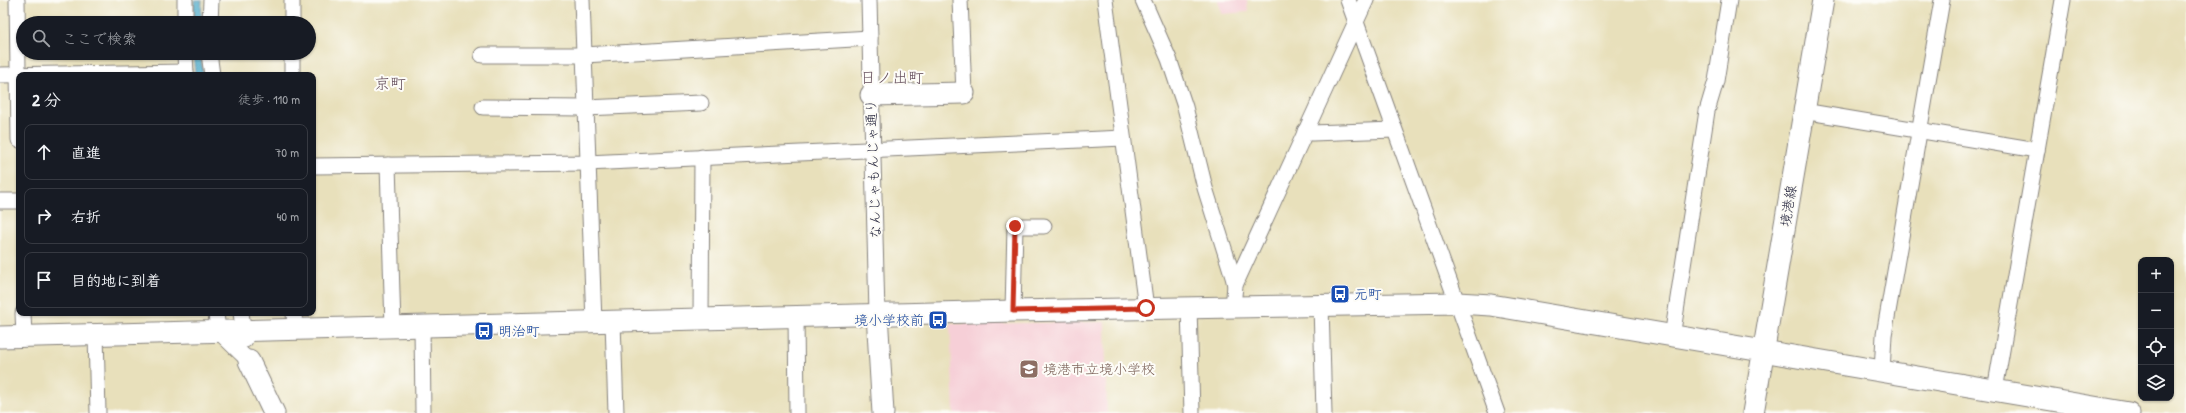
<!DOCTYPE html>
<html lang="ja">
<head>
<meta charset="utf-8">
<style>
	:root { --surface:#171b24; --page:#242831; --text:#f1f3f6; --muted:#9ea1a6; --line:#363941 }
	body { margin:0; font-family:"Patrick Hand","Klee One",sans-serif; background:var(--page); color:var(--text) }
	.controls { position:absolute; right:12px; bottom:12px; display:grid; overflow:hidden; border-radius:8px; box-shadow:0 1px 3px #0004 }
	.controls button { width:36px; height:36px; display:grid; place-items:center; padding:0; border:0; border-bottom:1px solid var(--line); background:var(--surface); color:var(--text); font:20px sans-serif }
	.stop { position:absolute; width:12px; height:12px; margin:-9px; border:3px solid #c8321e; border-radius:50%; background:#fff }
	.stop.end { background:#c8321e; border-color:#fff; box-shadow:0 1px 4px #0008 }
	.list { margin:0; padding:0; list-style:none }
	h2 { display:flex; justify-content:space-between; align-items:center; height:52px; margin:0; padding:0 16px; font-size:17px }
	h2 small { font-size:13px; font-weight:400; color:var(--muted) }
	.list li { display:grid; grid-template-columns:26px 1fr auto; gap:12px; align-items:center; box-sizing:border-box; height:56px; margin:0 8px 8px; padding:0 8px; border:1px solid var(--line); border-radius:8px }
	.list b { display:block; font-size:15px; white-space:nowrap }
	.list em { font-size:13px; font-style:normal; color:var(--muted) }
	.icon { flex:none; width:22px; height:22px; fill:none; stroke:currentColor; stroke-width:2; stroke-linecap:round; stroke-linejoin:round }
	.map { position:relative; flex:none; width:2186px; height:413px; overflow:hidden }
	.search { position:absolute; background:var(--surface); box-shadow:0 1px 3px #0004; left:16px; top:16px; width:300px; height:44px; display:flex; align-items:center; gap:10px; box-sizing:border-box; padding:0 14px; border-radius:22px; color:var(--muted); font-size:15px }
	.panel { position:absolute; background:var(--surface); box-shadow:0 1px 3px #0004; left:16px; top:72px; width:300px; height:244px; border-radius:8px }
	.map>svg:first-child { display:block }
	.built { fill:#f6cfd7 }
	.water { fill:#4dabcb; stroke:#386683 }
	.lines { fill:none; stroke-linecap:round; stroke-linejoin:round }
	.street-casing { stroke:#85817b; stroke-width:17 }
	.secondary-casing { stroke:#85817b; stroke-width:23 }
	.street { stroke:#fff; stroke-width:15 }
	.secondary { stroke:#fff; stroke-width:21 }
	.route { stroke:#c8321e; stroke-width:5 }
	.labels { text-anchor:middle; stroke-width:4; stroke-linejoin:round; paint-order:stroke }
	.street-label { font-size:14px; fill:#22223b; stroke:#fdfcf7 }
	.transit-label { font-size:14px; fill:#164399; stroke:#fdfcf7; text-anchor:start }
	.education-label { font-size:14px; fill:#785e54; stroke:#fdfcf7; text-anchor:start }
	.quarter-label { font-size:16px; fill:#66505e; stroke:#fdfcf7 }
</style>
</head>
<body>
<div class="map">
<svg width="2186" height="413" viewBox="0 0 2186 413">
	<rect width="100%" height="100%" fill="#fdfcf7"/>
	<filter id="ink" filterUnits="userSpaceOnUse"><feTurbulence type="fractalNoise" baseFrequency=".025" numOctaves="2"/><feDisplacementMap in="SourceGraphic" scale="8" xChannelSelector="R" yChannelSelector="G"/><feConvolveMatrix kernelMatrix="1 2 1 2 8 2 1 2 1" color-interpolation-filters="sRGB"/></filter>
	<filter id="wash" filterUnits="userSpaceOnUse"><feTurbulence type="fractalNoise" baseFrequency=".012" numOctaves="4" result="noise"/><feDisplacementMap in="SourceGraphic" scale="16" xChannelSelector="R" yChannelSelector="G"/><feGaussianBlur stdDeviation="0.9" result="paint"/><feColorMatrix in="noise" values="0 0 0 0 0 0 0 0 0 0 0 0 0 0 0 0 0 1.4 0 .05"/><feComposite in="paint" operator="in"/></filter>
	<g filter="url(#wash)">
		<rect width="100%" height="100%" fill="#e8e0bb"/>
		<g class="built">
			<polygon points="1218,0 1247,0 1248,12 1222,14"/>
			<polygon points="1105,322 1107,413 954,413 950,324"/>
		</g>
		<g class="water">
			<polygon points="194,0 202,0 201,23 194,23"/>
			<polygon points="193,53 201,53 203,75 195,75"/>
		</g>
	</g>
	<g filter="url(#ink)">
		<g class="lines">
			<g class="street-casing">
				<g id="street">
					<polyline points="17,0 19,140"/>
					<polyline points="185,0 185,23"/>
					<polyline points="292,0 292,23"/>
					<polyline points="582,0 594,322"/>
					<polyline points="869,0 877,314"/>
					<polyline points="960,0 964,93"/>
					<polyline points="1105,0 1146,308"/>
					<polyline points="1143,0 1169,59 1185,107 1205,188 1233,277 1235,285 1233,307"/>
					<polyline points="1348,0 1497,413"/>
					<polyline points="210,23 211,0"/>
					<polyline points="185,53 186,75"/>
					<polyline points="209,53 212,75"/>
					<polyline points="482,55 584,55 870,38"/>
					<polyline points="0,75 186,72"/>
					<polyline points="292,75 292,53"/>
					<polyline points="483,107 585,108 701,103"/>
					<polyline points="1803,111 2037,150 1995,390"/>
					<polyline points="1305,131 1312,133 1394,130"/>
					<polyline points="2037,150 2063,0"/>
					<polyline points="388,165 393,326"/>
					<polyline points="313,166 587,163 1123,138"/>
					<polyline points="0,201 19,201"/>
					<polyline points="1235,285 1366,0"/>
					<polyline points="1321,305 1324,413"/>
					<polyline points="1189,307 1192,413"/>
					<polyline points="1013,311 1015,226 1044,226"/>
					<polyline points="23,313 24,336"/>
					<polyline points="216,313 218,331 249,361"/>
					<polyline points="241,313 245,340"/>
					<polyline points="294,313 295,329"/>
					<polyline points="796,316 797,413"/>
					<polyline points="701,319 702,157"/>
					<polyline points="613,322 616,413"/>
					<polyline points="422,326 423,413"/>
					<polyline points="96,334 98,413"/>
					<polyline points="1672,337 1707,111 1716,81 1729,0"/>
					<polyline points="1882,372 1884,335 1942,0"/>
				</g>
			</g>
			<g class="secondary-casing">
				<g id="secondary">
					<polyline points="871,95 964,93"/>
					<polyline points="877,314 883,413"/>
					<polyline points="0,337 1013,311 1457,303 1491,305 2129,413"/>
					<polyline points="249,361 274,413"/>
					<polyline points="1753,413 1823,0"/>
				</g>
			</g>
			<use href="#street" class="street"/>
			<use href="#secondary" class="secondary"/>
		</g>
	</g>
	<g class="lines" filter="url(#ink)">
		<polyline class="route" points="1015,226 1013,311 1146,308"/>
	</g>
	<defs>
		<g id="bus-square" transform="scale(1)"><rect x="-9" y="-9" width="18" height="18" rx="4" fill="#1a4fb4" stroke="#fdfcf7"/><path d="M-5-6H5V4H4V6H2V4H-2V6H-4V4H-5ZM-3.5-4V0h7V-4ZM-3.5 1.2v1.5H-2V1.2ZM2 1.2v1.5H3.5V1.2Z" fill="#fff"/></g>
		<g id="school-square" transform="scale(1)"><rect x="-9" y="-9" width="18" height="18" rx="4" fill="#8d6e63" stroke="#fdfcf7"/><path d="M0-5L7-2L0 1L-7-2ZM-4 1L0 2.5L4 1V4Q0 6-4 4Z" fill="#fff"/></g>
	</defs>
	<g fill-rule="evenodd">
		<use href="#bus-square" x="1340" y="294"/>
		<use href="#bus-square" x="938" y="320"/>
		<use href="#bus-square" x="484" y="331"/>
		<use href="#school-square" x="1029" y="369"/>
	</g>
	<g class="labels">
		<g class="street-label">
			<text transform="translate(873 169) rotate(-92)" y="5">なんじゃもんじゃ通り</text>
			<text transform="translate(1788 206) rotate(-81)" y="5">境港線</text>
		</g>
		<g class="transit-label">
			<text x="1354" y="299">元町</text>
			<text x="924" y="325" text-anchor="end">境小学校前</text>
			<text x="498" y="336">明治町</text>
		</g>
		<g class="education-label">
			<text x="1043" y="374">境港市立境小学校</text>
		</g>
		<g class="quarter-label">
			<text x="892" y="83">日ノ出町</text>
			<text x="390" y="89">京町</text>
		</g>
	</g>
</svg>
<div class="controls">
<button>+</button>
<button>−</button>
<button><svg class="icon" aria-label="locate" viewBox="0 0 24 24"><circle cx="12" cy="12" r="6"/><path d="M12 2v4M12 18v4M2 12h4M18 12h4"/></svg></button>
<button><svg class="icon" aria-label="layers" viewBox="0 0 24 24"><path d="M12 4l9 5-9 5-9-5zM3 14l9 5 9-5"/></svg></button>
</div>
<div class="stop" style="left:1146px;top:308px"></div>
<div class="stop end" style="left:1015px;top:226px"></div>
<div class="search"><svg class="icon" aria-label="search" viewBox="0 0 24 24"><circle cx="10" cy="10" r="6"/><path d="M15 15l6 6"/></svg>ここで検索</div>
<section class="panel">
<h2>2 分<small>徒歩 · 110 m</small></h2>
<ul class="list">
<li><svg class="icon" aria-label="ahead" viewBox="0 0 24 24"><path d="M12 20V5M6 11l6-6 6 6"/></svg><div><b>直進</b></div><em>70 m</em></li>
<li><svg class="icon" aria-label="right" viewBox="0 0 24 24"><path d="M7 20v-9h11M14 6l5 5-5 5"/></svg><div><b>右折</b></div><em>40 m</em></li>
<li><svg class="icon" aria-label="arrive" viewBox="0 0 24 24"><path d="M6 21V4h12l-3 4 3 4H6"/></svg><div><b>目的地に到着</b></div></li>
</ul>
</section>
</div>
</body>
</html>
